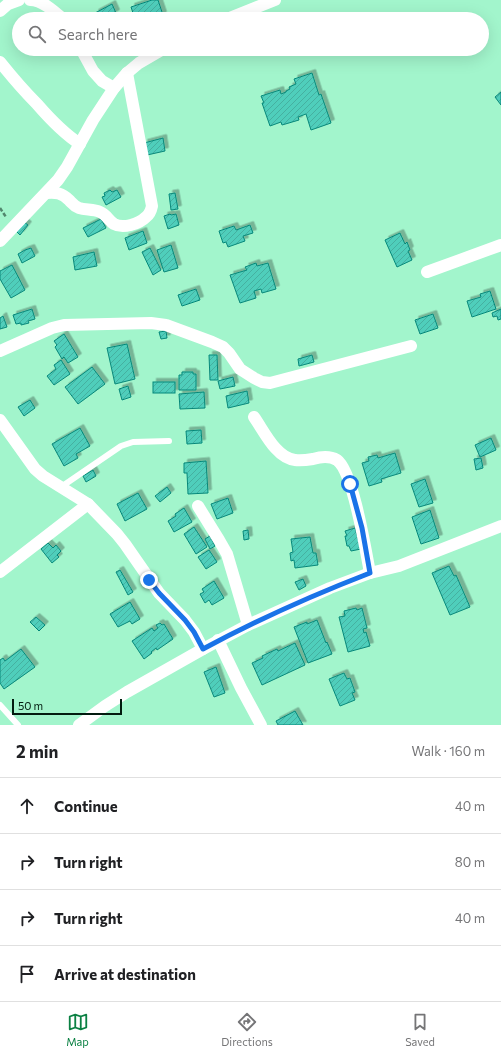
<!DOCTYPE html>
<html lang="en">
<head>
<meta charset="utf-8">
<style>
	:root { --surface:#fff; --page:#f6f6f6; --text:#202124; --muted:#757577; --line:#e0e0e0; --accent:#0b8043 }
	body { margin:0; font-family:Commissioner,sans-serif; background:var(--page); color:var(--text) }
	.scale { position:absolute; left:12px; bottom:10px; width:110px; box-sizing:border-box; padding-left:4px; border:2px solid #021b0f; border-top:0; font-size:11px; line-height:14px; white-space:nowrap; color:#021b0f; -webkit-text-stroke:3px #a2f5cc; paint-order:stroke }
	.stop { position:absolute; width:12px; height:12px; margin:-9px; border:3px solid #1a73e8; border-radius:50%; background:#fff }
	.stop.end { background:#1a73e8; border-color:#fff; box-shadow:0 1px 4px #0008 }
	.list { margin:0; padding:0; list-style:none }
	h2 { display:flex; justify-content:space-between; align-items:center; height:52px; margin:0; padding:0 16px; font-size:17px }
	h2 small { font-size:13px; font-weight:400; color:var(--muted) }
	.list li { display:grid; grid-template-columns:26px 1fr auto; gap:12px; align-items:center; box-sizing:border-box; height:56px; padding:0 16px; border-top:1px solid var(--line) }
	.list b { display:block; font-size:15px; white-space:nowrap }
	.list em { font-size:13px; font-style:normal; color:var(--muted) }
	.icon { flex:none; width:22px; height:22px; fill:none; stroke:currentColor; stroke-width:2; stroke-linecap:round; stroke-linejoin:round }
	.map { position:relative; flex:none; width:501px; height:725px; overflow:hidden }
	.search { position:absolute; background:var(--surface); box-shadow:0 4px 16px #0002; left:12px; right:12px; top:12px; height:44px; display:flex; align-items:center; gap:10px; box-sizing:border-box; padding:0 14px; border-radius:22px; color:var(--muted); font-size:15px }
	.sheet { height:276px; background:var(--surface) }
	nav { display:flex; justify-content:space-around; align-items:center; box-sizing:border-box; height:56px; border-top:1px solid var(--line); background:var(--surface); font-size:11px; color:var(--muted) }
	nav a { display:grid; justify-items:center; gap:2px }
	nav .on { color:var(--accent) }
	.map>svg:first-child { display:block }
	.building { fill:url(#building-hatch); stroke:#06887a; filter:url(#shadow) }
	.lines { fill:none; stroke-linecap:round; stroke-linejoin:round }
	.path { stroke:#51876d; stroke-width:2.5; stroke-dasharray:4 2; stroke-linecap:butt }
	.lane { stroke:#fff; stroke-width:6 }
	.street { stroke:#fff; stroke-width:12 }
	.route { stroke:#1a73e8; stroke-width:5 }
</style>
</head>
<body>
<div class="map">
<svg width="501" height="725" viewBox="0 0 501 725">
	<defs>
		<pattern id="building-hatch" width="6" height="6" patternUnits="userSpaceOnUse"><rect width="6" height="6" fill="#50cebb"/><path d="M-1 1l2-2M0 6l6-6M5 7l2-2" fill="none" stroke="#44b0a0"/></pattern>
		<filter id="shadow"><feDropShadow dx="3.5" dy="-3.5" stdDeviation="0" flood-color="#0004"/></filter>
	</defs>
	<rect width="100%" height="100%" fill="#a2f5cc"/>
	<g class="building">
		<polygon points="152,0 158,0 163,15 152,19 135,19 131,7"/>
		<polygon points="112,4 116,13 106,19 99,19 95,13"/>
		<polygon points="312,73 319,95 321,94 331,123 311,130 306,114 298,117 299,120 282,125 281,122 270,126 262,103 264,103 261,96 280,90 281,94 286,92 286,91 290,89 289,87 296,84 294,79"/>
		<polygon points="501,92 501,105 495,97"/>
		<polygon points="163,138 165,151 147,155 144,143"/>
		<polygon points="110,190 112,192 117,190 121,197 106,205 102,197 105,196 104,193"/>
		<polygon points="175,193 178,209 171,210 169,194"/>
		<polygon points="170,214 171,215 176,214 179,225 168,229 164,216"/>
		<polygon points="101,219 106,228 88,237 83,228"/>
		<polygon points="24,222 28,225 20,235 16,231"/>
		<polygon points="250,225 253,233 243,236 245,241 228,247 226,242 223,243 219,231 234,226 236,230"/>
		<polygon points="143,231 147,243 129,250 125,238"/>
		<polygon points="400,233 405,244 407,242 410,250 408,251 412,260 397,267 385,240"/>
		<polygon points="171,245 178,268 164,272 157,250"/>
		<polygon points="31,248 35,256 22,263 18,254 25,250"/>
		<polygon points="150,248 161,270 153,275 142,252"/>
		<polygon points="94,252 97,266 75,270 73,257"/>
		<polygon points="256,263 257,266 268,263 276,289 262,293 261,289 254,291 256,298 240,303 230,275 247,270 245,267"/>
		<polygon points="12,265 25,290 11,298 0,279 0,271"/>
		<polygon points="196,289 200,300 182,306 178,295"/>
		<polygon points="490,291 496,309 472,317 467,301 481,297 480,294"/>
		<polygon points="32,309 35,319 28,321 29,323 21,325 21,323 16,324 13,315"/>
		<polygon points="501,309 501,319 498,320 497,316 493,317 492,313"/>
		<polygon points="433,314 438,328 420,334 415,320"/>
		<polygon points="3,316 7,327 0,329 0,318"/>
		<polygon points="166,331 167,338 161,339 159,332"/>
		<polygon points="64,334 78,357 68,363 64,357 62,359 55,347 57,345 54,341"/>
		<polygon points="127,344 135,379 115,384 107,348"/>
		<polygon points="209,355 217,355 218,380 210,380"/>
		<polygon points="312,355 314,362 299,366 298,359"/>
		<polygon points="61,360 70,374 54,385 47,376 56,369 54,365"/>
		<polygon points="92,367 105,384 78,404 65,387"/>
		<polygon points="182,372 193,372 193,374 196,374 196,390 179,390 179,375 182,375"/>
		<polygon points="233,377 235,386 220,389 218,381"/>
		<rect x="153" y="382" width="22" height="11"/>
		<polygon points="128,386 131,397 122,400 119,389"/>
		<polygon points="247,391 249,403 228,408 226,396"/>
		<polygon points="204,392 205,408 180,409 179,394"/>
		<polygon points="30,400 35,408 24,416 18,407"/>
		<polygon points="80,428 90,446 76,454 78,458 64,466 52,444"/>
		<polygon points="201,430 202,443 187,444 186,431"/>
		<polygon points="491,438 496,450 480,457 475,445"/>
		<polygon points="395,453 401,473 381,479 382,482 369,486 362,463 369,461 368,457 377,455 378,458"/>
		<polygon points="481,458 483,468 476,470 474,459"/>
		<polygon points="206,461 208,493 188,494 187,473 184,473 184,463"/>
		<polygon points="93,470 96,476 86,482 83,476"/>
		<polygon points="425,479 433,503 419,507 411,484"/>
		<polygon points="167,487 171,493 160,502 155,496"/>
		<polygon points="138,493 147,509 125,521 117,504"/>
		<polygon points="228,498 233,513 217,519 211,504"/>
		<polygon points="184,508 192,522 174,532 168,521 176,516 175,514"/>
		<polygon points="430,510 439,538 421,544 412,517"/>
		<polygon points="194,527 207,547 196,554 184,534"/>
		<polygon points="355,528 361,549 351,551 349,546 347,546 345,536 347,536 345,531"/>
		<polygon points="248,530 249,539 244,540 243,531"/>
		<polygon points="210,536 215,546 210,549 205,539"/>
		<polygon points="310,537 313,553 316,553 318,565 295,568 294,560 291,561 290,553 293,552 291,539"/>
		<polygon points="48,543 53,548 56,545 61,551 57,555 59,557 52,563 41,549"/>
		<polygon points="209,550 217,562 206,569 198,557"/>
		<polygon points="449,566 454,576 456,575 470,607 450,615 432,573"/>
		<polygon points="120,570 133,592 128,595 116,572"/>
		<polygon points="303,579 306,586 299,590 295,582"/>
		<polygon points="214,581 224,598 212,605 209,600 205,603 200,594 204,592 202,589"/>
		<polygon points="130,602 140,619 132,624 130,621 118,627 110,614"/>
		<polygon points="356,608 357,610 362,608 367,628 363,629 364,633 366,632 370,646 348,652 339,617 345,616 344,611"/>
		<polygon points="36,617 45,625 39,631 30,622"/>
		<polygon points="317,620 326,643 327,642 332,654 308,663 294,627 307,622 307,624"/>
		<polygon points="160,623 162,625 164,624 173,639 157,650 156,648 151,652 152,653 144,659 132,641 152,628 154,631 158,628 156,625"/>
		<polygon points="295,643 305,665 262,685 252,663 263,658 262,656 277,649 278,651"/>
		<polygon points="21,649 35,667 4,689 0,683 0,660 3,658 5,661"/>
		<polygon points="216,667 225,693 214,697 204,672"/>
		<polygon points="344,673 347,679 350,678 355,692 352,693 355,700 340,706 329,679"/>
		<polygon points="295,711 303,725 278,725 276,721"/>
	</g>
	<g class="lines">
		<polyline class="path" points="0,208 6,217"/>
		<g class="lane">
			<polyline points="61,487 121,446 133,442 169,441"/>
			<polyline points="0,705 18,725"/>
		</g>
		<g class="street">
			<path d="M30,0C42,0 54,11 63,19"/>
			<polyline points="0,11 8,4 19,0"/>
			<polyline points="227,19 275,0"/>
			<polyline points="81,49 93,71 102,81 114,88"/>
			<path d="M0,62C12,77 24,91 37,104C50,119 63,133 80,144"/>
			<path d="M46,193C56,192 62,193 69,200C72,203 74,206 79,208C86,210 94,209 100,212C106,214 109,221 114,224C123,229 139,224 146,217C150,214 151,211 152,206L127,73"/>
			<polyline points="0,241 58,180 67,167 93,120 114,88 127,73 139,63 163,49"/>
			<polyline points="427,272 501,245"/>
			<polyline points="0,351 52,328 64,325 151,323 166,325 212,342 223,347 229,353 240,369 254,378 262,382 270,383 411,346"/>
			<path d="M254,417C264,431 276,458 295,460C301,461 307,460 313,459C320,457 330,456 337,460C353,471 366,552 370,573"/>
			<polyline points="0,420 35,469 43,476 88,504 117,534 125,544 159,593 185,620 194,632 203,649"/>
			<polyline points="198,506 219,540 227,554 248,625"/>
			<polyline points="0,572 88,504"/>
			<polyline points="218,640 241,688 261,725"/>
			<polyline points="79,725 105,706 127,692 203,649 248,625 330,588 370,573 399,566 501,526"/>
		</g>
	</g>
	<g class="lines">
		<path class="route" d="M149,580L159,593L185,620L194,632L203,649C257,620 313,595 370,573L362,528L350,484"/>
	</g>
</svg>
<div class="scale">50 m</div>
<div class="stop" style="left:350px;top:484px"></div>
<div class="stop end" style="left:149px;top:580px"></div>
<div class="search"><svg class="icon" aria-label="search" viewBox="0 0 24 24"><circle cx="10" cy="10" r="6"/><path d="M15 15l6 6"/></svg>Search here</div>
</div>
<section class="sheet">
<h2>2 min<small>Walk · 160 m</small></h2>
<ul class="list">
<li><svg class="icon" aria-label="ahead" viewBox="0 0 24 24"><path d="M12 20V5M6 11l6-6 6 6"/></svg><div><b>Continue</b></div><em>40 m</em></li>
<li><svg class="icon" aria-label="right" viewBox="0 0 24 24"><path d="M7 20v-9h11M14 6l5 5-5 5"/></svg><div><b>Turn right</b></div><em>80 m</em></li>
<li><svg class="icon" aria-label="right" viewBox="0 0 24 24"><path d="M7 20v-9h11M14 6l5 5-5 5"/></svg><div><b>Turn right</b></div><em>40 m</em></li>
<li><svg class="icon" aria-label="arrive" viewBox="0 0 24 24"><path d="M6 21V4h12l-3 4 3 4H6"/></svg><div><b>Arrive at destination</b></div></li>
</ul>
</section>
<nav>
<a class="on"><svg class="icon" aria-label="map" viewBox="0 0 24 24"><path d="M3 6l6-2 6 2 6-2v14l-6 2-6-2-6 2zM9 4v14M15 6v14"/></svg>Map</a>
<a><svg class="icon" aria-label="directions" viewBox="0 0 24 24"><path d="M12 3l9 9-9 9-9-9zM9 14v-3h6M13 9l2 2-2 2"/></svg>Directions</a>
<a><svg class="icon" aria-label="saved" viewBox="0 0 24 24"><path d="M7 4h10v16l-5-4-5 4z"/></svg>Saved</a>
</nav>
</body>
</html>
